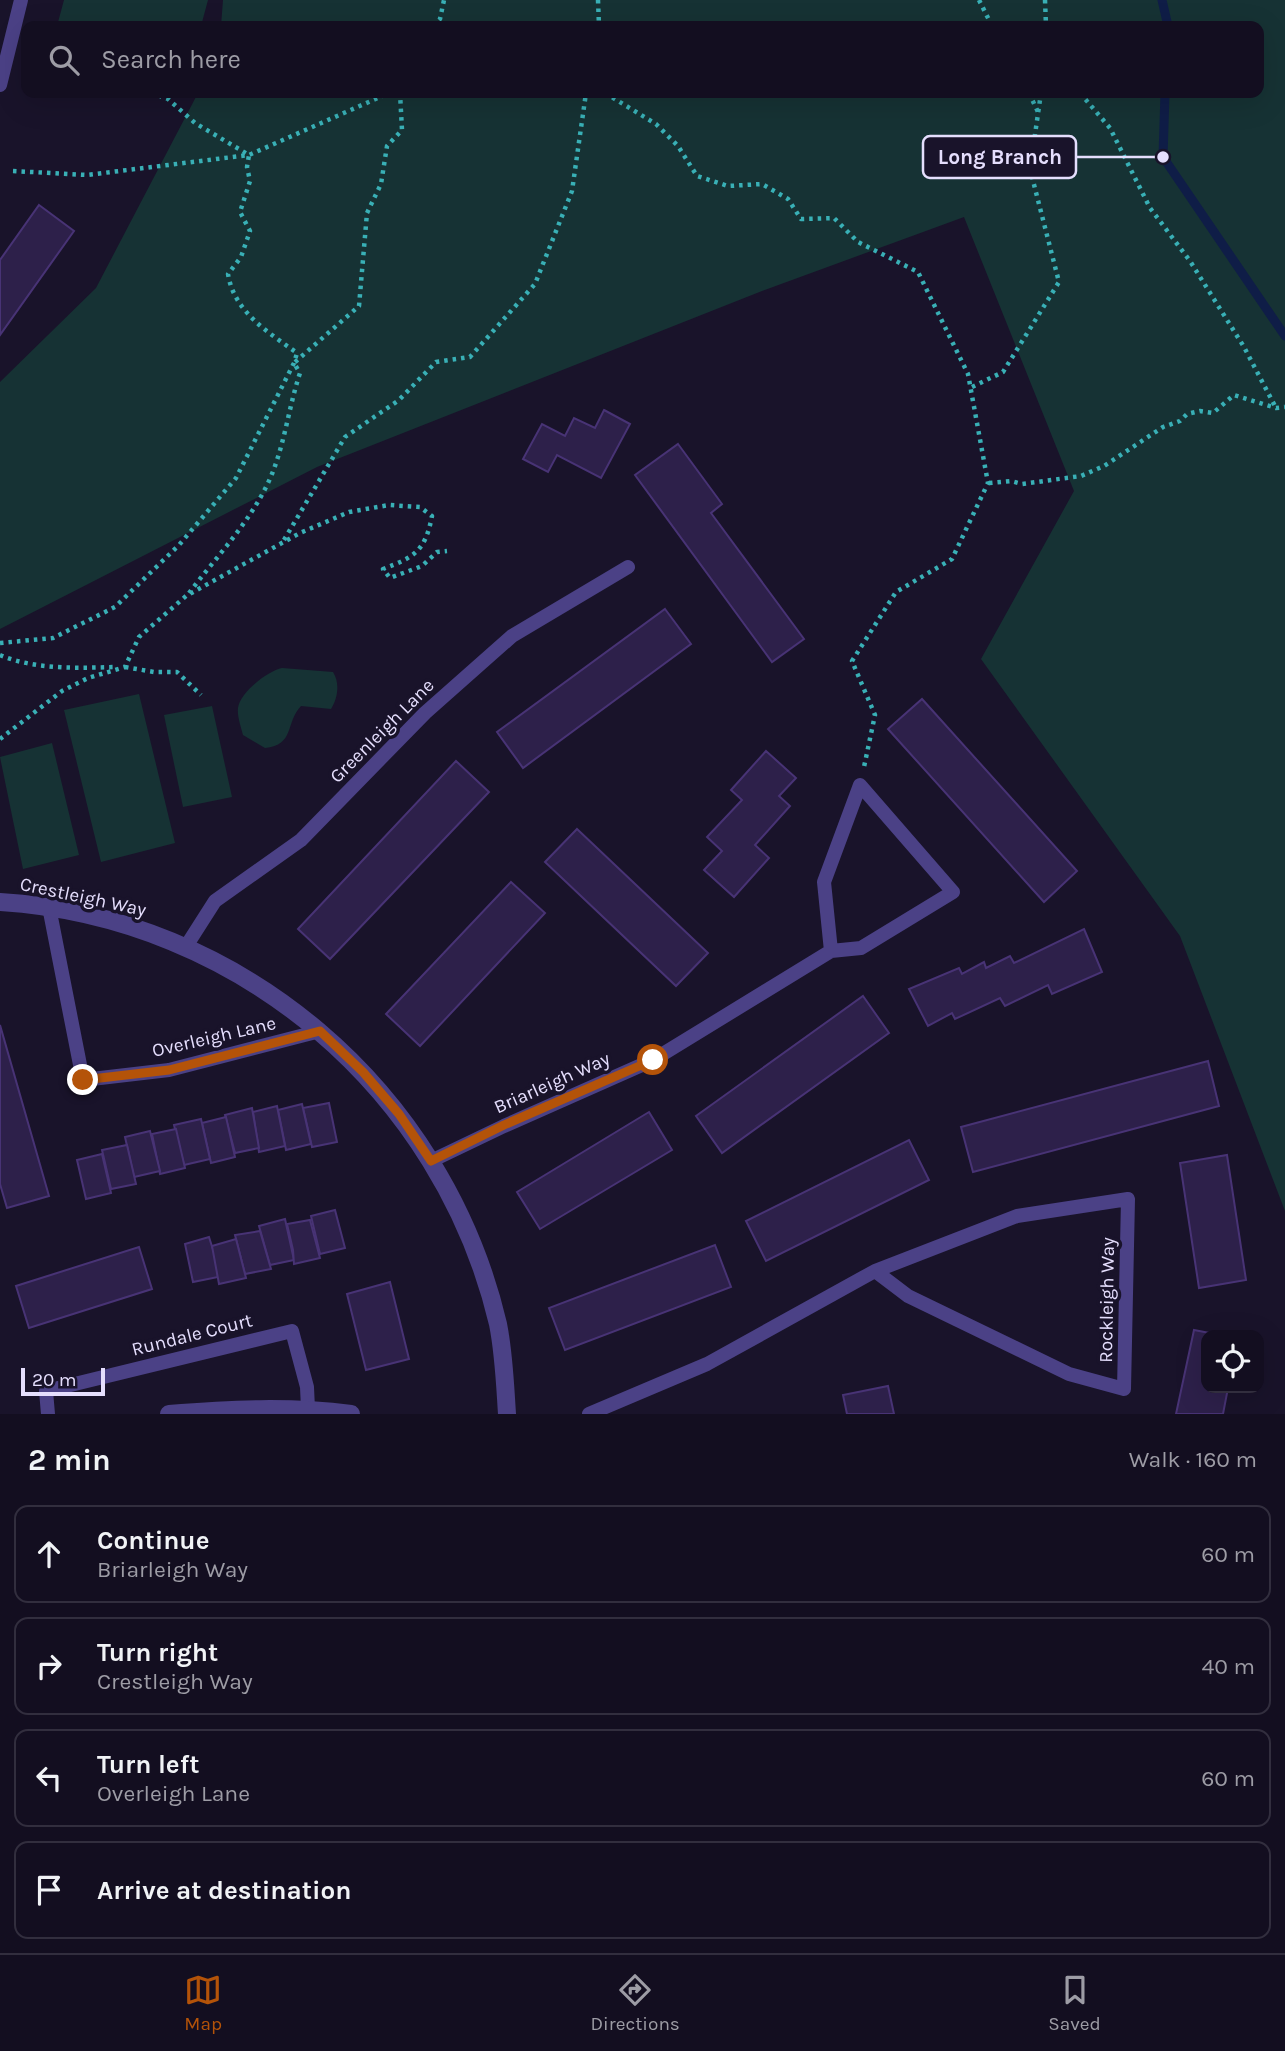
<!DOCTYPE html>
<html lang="en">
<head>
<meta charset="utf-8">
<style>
	body { margin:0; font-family:Karla,sans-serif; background:#201c2d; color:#f1f3f6 }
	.controls { position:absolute; right:21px; bottom:21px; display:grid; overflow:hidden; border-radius:14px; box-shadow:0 7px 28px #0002 }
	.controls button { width:63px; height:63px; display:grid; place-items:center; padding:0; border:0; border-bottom:2px solid #322e3e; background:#130e20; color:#f1f3f6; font:35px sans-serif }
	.scale { position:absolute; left:21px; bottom:18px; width:84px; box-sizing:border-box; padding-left:7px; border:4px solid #e5defd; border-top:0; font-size:19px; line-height:24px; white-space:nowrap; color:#e5defd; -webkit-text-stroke:5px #19132a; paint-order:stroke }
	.stop { position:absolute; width:21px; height:21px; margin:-16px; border:5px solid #b45309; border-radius:50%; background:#fff }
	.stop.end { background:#b45309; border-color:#fff; box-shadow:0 2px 7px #0008 }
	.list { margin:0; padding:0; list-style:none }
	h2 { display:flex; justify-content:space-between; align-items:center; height:91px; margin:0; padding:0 28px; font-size:30px }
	h2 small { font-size:23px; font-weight:400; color:#9d9ca5 }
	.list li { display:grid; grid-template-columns:46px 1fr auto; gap:21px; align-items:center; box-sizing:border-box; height:98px; margin:0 14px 14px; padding:0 14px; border:2px solid #322e3e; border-radius:14px }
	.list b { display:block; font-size:26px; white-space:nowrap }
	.list p { margin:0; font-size:23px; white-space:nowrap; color:#9d9ca5 }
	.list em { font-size:23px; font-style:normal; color:#9d9ca5 }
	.icon { flex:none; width:38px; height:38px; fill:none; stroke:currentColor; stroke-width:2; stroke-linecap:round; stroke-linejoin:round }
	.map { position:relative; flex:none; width:1285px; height:1414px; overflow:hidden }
	.search { position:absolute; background:#130e20; box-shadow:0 7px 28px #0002; left:21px; right:21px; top:21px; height:77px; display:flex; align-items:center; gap:18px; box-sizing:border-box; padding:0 24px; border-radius:14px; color:#9d9ca5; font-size:26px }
	.sheet { height:539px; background:#130e20 }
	nav { display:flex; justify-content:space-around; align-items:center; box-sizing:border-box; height:98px; border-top:2px solid #322e3e; background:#130e20; font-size:19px; color:#9d9ca5 }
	nav a { display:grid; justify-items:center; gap:4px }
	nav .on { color:#b45309 }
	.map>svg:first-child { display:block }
	.green { fill:#163234 }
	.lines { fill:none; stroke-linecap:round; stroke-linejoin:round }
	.stream { stroke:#0f1d47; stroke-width:9 }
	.building { fill:#2d204a; stroke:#483375; stroke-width:2 }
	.path { stroke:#39b0b6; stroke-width:4.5; stroke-dasharray:3.5 5; stroke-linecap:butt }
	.service { stroke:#4b4186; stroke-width:14 }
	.minor { stroke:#4b4186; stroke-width:18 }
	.route { stroke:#b45309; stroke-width:9 }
	.labels { text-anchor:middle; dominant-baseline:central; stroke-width:7; stroke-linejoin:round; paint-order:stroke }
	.street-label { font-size:19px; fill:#e5defd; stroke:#19132a }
	.leader { fill:none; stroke:#e5defd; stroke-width:2.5 }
	.callout-dot { fill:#e5defd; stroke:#19132a; stroke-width:2.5 }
	.callout { fill:#19132a; stroke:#e5defd; stroke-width:2.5 }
	.callout-label { font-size:21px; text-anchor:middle; font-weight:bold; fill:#e5defd }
</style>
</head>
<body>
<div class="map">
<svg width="1285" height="1414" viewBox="0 0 1285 1414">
	<rect width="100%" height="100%" fill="#19132a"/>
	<g class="green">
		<polygon points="64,0 208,0 201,26 57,26"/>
		<polygon points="223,0 1285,0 1285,1211 1180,936 981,659 1074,491 964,217 762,291 317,467 0,629 0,382 96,288 198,93 1259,93 1259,26 221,26"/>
		<path d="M 282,668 L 333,672 C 340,683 338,698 331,709 L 301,706 C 285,723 295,745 265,748 L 243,735 C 241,727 237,716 238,708 C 240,692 268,671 282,668 Z"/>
		<polygon points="139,694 175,843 101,862 64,710"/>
		<polygon points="212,706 232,797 183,807 164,715"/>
		<polygon points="52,743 79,855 23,869 0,757"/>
	</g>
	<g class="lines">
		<g class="stream">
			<polyline points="1162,0 1168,26"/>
			<polyline points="1165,93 1163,157 1285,336"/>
		</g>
	</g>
	<g class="building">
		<polygon points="39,205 74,231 0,335 0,260"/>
		<polygon points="604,410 630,424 601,478 557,455 548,472 523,459 542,424 565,436 574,418 595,428"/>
		<polygon points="678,444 722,504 711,513 804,639 772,662 635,475"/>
		<polygon points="665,609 691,644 523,768 497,732"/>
		<polygon points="922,699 1077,871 1044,902 888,729"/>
		<polygon points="766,751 796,778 779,796 790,806 755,845 769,858 734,897 704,870 722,851 707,837 742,800 731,790"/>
		<polygon points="456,761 489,792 330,959 298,929"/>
		<polygon points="577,829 708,953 676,986 545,862"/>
		<polygon points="511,882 545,913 420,1046 386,1014"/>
		<polygon points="1084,929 1102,972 1052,994 1048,985 1005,1006 1000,998 955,1019 952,1013 928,1026 909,989 959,968 962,974 984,962 986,968 1010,956 1014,963"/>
		<polygon points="863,996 889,1033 722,1153 696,1116"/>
		<polygon points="0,1025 49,1196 7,1208 0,1184"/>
		<polygon points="1208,1061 1219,1106 973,1172 961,1127"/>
		<polygon points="329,1103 337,1142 312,1147 303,1108"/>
		<polygon points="302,1104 311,1144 286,1150 278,1110"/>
		<polygon points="277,1106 285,1146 259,1152 253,1112"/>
		<polygon points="252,1108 259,1148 235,1153 225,1115"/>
		<polygon points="649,1112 672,1150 540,1229 517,1192"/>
		<polygon points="226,1117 235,1157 211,1163 202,1123"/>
		<polygon points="201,1119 210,1159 184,1165 174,1125"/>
		<polygon points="176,1129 185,1168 160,1174 152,1134"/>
		<polygon points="150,1131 160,1171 134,1177 125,1137"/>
		<polygon points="909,1140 929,1180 766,1261 746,1221"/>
		<polygon points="127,1145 136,1184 111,1189 102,1150"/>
		<polygon points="102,1154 111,1193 86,1199 77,1160"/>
		<polygon points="1227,1155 1246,1280 1199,1288 1180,1163"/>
		<polygon points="335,1210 345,1248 320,1254 311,1216"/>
		<polygon points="285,1219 294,1260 270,1265 259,1226"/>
		<polygon points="310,1220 320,1258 294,1264 293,1250 287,1224"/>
		<polygon points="260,1231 271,1269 245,1274 235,1235"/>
		<polygon points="209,1237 215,1256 218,1277 193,1282 185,1244"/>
		<polygon points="236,1239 246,1278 219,1284 212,1246"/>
		<polygon points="715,1245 731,1287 565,1350 549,1308"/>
		<polygon points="139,1247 152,1289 29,1328 16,1286"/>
		<polygon points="390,1282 409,1359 366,1370 347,1294"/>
		<polygon points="1194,1330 1220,1335 1206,1335 1206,1388 1228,1388 1223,1414 1176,1414"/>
		<polygon points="888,1386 894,1414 847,1414 843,1395"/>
	</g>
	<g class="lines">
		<g class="path">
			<polyline points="598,0 599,26"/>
			<polyline points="979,0 992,26"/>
			<polyline points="1045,0 1046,26"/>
			<polyline points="433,26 440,19 444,0"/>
			<polyline points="605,93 656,124 678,146 697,176 728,186 762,184 788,199 801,219 834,218 858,242 918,272 968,374 988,483 952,559 896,592 852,661 875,715 864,767"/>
			<polyline points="1029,93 1038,112"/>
			<polyline points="1080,93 1110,128 1150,208 1190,261 1244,347 1276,408"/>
			<polyline points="13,171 87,175 249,155 389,93"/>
			<polyline points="972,387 1003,372 1059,282 1030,169 1041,93"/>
			<polyline points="989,483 1011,481 1022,484 1081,476 1104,466 1163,427 1180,421 1187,414 1200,411 1213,413 1234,395 1276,408 1285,407"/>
			<polyline points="284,540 345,437 399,400 436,362 470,357 535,284 572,191 586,93"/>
			<path d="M 189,593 C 220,552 260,512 276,463 C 286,434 290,403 300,373 L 294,363 L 359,306 L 367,213 L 381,184 L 387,146 L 402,130 L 400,93"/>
			<path d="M 0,643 L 53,638 L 115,607 L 179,545 L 236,478 L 294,363 L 297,353 C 268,332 234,312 228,274 L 241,257 L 250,231 L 240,212 L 250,181 L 247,167 L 249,155 L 195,123 L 168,99 L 152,93"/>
			<path d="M 0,655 C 35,670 79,668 117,667"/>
			<polyline points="125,667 154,672 177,672 201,695"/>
			<path d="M 0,739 L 62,691 L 88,678 L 125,667 L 139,637 L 186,596 L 300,533 L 349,512 L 389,505 L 420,507 L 432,516 C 425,552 414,557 383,569 L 390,578 L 422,566 L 437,552 L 447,551"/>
		</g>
		<g class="service">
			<polyline points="0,85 21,0"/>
			<polyline points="49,907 83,1080 169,1070 320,1031"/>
			<polyline points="185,948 215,901 301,840 425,713 512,636 628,567"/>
			<polyline points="431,1161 504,1126 653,1060 831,951 861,948 953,892 860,785 824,882 831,951"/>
			<polyline points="48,1414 46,1391 292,1331 307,1387 308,1409"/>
			<polyline points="589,1414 707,1364 875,1271 1017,1216 1128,1199 1124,1389 1069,1374 908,1296 875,1271"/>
		</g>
		<g class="minor">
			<path d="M 0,902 C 240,917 443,1090 498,1324 C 504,1354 505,1384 507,1414"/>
			<path d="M 169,1414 C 230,1409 290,1406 351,1414"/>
		</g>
	</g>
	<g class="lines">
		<polyline class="route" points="83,1080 169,1070 320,1031 363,1072 399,1114 431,1161 504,1125 653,1060"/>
	</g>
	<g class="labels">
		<g class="street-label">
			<text transform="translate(382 731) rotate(-45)">Greenleigh Lane</text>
			<text transform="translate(83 897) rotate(12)">Crestleigh Way</text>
			<text transform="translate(214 1037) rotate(-13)">Overleigh Lane</text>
			<text transform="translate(552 1083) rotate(-24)">Briarleigh Way</text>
			<text transform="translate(1107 1300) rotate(-89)">Rockleigh Way</text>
			<text transform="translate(192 1335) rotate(-14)">Rundale Court</text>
		</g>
	</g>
	<path class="leader" d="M1163 157L1076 157"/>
	<circle class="callout-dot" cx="1163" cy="157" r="7"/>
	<rect class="callout" x="923" y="136" width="153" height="42" rx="7"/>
	<g class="callout-label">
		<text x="1000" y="164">Long Branch</text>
	</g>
</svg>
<div class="controls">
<button><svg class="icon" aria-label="locate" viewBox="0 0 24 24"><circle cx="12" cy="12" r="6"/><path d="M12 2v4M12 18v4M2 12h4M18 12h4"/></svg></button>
</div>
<div class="scale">20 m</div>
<div class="stop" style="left:653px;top:1060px"></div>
<div class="stop end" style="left:83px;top:1080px"></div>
<div class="search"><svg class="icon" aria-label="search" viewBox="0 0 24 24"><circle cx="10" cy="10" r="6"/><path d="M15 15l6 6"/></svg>Search here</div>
</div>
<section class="sheet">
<h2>2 min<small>Walk · 160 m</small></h2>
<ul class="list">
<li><svg class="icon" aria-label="ahead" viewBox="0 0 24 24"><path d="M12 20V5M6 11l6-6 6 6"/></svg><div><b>Continue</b><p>Briarleigh Way</p></div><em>60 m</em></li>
<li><svg class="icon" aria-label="right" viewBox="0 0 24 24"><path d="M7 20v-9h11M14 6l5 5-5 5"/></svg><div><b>Turn right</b><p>Crestleigh Way</p></div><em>40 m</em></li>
<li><svg class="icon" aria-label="left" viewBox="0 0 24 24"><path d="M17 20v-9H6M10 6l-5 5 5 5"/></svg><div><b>Turn left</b><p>Overleigh Lane</p></div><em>60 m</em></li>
<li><svg class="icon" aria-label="arrive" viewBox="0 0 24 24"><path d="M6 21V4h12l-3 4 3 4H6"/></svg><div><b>Arrive at destination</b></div></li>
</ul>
</section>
<nav>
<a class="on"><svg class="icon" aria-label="map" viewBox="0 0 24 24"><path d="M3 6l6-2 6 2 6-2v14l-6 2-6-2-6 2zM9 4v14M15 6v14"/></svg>Map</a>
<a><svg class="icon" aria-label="directions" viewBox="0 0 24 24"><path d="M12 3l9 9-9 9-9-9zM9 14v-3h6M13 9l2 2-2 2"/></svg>Directions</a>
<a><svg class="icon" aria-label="saved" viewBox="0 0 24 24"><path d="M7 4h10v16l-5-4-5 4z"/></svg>Saved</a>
</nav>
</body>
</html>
